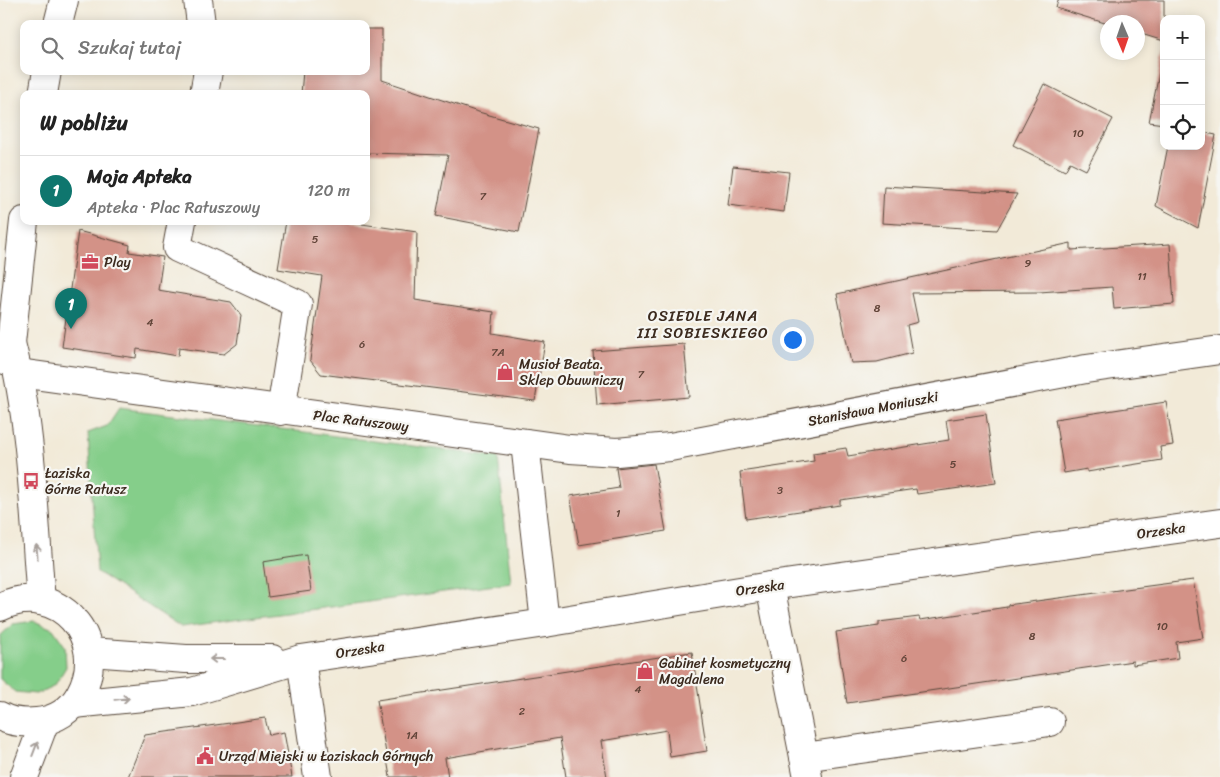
<!DOCTYPE html>
<html lang="pl">
<head>
<meta charset="utf-8">
<style>
	body { margin:0; font-family:Sriracha,sans-serif; background:#f2f2f2; color:#222 }
	.controls { position:absolute; right:15px; top:15px; display:grid; overflow:hidden; border-radius:10px; box-shadow:0 2px 12px #0003 }
	.controls button { width:45px; height:45px; display:grid; place-items:center; padding:0; border:0; border-bottom:1px solid #e0e0e0; background:#fff; color:#222; font:25px sans-serif }
	.compass { position:absolute; left:1100px; top:15px; width:45px; height:45px; border-radius:50%; background:#fff; box-shadow:0 2px 12px #0003; rotate:178deg }
	.you { position:absolute; left:792px; top:339px; width:18px; height:18px; margin:-12px; border:4px solid #fff; border-radius:50%; background:#1a73e8; box-shadow:0 0 0 8px #1a73e833 }
	.badge { display:grid; place-items:center; width:32px; height:32px; border-radius:50%; background:#0f766e; color:#fff; font-size:16px; font-weight:700 }
	.pin { position:absolute; translate:-50% -41px; filter:drop-shadow(0 1px 2px #0008) }
	.pin::after { content:''; position:absolute; top:26px; width:18px; height:15px; background:inherit; clip-path:polygon(0 0,100% 0,50% 100%) }
	.list { margin:0; padding:0; list-style:none }
	h2 { display:flex; justify-content:space-between; align-items:center; height:65px; margin:0; padding:0 20px; font-size:21px }
	h2 small { font-size:16px; font-weight:400; color:#767676 }
	.list li { display:grid; grid-template-columns:32px 1fr auto; gap:15px; align-items:center; box-sizing:border-box; height:70px; padding:0 20px; border-top:1px solid #e0e0e0 }
	.list b { display:block; font-size:19px; white-space:nowrap }
	.list p { margin:0; font-size:16px; white-space:nowrap; color:#767676 }
	.list em { font-size:16px; font-style:normal; color:#767676 }
	.icon { flex:none; width:28px; height:28px; fill:none; stroke:currentColor; stroke-width:2; stroke-linecap:round; stroke-linejoin:round }
	.map { position:relative; flex:none; width:1220px; height:777px; overflow:hidden }
	.search { position:absolute; background:#fff; box-shadow:0 2px 12px #0003; left:20px; top:20px; width:350px; height:55px; display:flex; align-items:center; gap:12px; box-sizing:border-box; padding:0 18px; border-radius:10px; color:#767676; font-size:19px }
	.panel { position:absolute; background:#fff; box-shadow:0 2px 12px #0003; left:20px; top:90px; width:350px; height:135px; border-radius:10px }
	.map>svg:first-child { display:block }
	.green { fill:#85ce8a; stroke:#607c54 }
	.building { fill:#d39287 }
	.lines { fill:none; stroke-linecap:round; stroke-linejoin:round }
	.minor-casing { stroke:#56473a; stroke-width:30 }
	.minor { stroke:#fff; stroke-width:28 }
	.oneway { stroke:#a79f9a }
	.labels { text-anchor:middle; dominant-baseline:central; stroke-width:4.5; stroke-linejoin:round; paint-order:stroke }
	.number-label { font-size:11px; fill:#614438 }
	.poi-label { font-size:14px; fill:#3b2a1e; stroke:#f6f6f2; text-anchor:start }
	.street-label { font-size:14px; fill:#3b2a1e; stroke:#f6f6f2 }
	.neighbourhood-label { font-size:15px; letter-spacing:1px; fill:#3b2a1e; stroke:#f6f6f2 }
</style>
</head>
<body>
<div class="map">
<svg width="1220" height="777" viewBox="0 0 1220 777">
	<rect width="100%" height="100%" fill="#f6f6f2"/>
	<filter id="ink" filterUnits="userSpaceOnUse"><feTurbulence type="fractalNoise" baseFrequency=".02" numOctaves="2"/><feDisplacementMap in="SourceGraphic" scale="10" xChannelSelector="R" yChannelSelector="G"/><feConvolveMatrix kernelMatrix="1 2 1 2 8 2 1 2 1" color-interpolation-filters="sRGB"/></filter>
	<filter id="wash" filterUnits="userSpaceOnUse"><feTurbulence type="fractalNoise" baseFrequency=".0096" numOctaves="4" result="noise"/><feDisplacementMap in="SourceGraphic" scale="20" xChannelSelector="R" yChannelSelector="G"/><feGaussianBlur stdDeviation="1.12" result="paint"/><feColorMatrix in="noise" values="0 0 0 0 0 0 0 0 0 0 0 0 0 0 0 0 0 1.4 0 .05"/><feComposite in="paint" operator="in"/></filter>
	<g filter="url(#wash)">
		<rect width="100%" height="100%" fill="#f2ead8"/>
		<g class="green">
			<polygon points="119,408 498,457 511,583 181,627 97,572 88,433 107,426"/>
			<polygon points="34,621 53,629 65,646 66,667 55,685 36,694 15,692 0,679 0,636 13,624"/>
		</g>
		<g id="blocks">
			<g class="building">
				<polygon points="1058,0 1164,0 1164,41 1138,33 1138,22 1108,24 1056,8"/>
				<polygon points="366,29 382,29 382,80 475,111 539,129 519,232 436,216 448,155 366,153 366,94 301,94 303,71 366,71"/>
				<polygon points="1164,50 1164,124 1149,122"/>
				<polygon points="1044,84 1113,119 1086,170 1070,162 1065,171 1013,145"/>
				<polygon points="1201,132 1216,135 1198,228 1156,206 1168,146 1201,146"/>
				<polygon points="733,166 789,172 784,212 728,205"/>
				<polygon points="884,186 1017,194 997,230 882,223"/>
				<polygon points="286,221 341,221 417,232 415,300 494,312 492,333 545,342 535,401 321,374 310,360 322,276 278,269"/>
				<polygon points="78,231 130,245 129,252 163,257 158,290 231,302 241,315 237,344 224,354 179,348 178,356 137,349 136,358 62,347"/>
				<polygon points="1071,243 1071,250 1170,244 1174,304 1114,309 1112,287 1039,292 912,293 918,322 907,325 912,353 877,362 851,363 837,294"/>
				<polygon points="684,344 689,397 597,405 593,351"/>
				<polygon points="1166,402 1173,445 1160,447 1162,460 1087,472 1087,469 1064,473 1055,419"/>
				<polygon points="986,414 996,483 917,494 916,489 840,500 840,505 746,519 740,472 814,461 813,453 846,448 848,456 949,440 946,420"/>
				<polygon points="654,464 666,531 579,545 570,496 619,488 616,468"/>
				<polygon points="306,555 311,591 268,597 263,562"/>
				<polygon points="1193,580 1203,638 1176,642 1178,658 1133,665 1133,661 847,703 836,632 879,626 879,622 919,617 920,620 1007,607 1007,605"/>
				<polygon points="692,652 707,751 670,757 667,730 601,741 607,777 566,777 560,738 445,758 448,777 390,777 377,700"/>
				<polygon points="265,718 269,735 284,732 292,777 128,777 145,735"/>
			</g>
		</g>
	</g>
	<g filter="url(#ink)">
		<use href="#blocks" fill-opacity="0" stroke="#56473a" stroke-width="1"/>
		<g class="lines">
			<g class="minor-casing">
				<g id="minor">
					<polyline points="198,0 201,24"/>
					<polyline points="58,24 64,0"/>
					<polyline points="43,94 47,71"/>
					<polyline points="204,94 208,71"/>
					<polyline points="182,221 177,248 298,304 281,411"/>
					<path d="M 11,343 C 32,425 34,516 41,601"/>
					<polyline points="5,360 11,343 24,221"/>
					<polyline points="19,373 570,449 617,452 670,447 1086,369 1220,350"/>
					<polyline points="525,443 545,623"/>
					<polyline points="770,586 808,777"/>
					<path d="M 0,607 C 57,579 111,639 80,694 C 71,710 56,720 37,722 C 25,723 11,723 0,716"/>
					<polyline points="90,652 186,659 272,659"/>
					<polyline points="301,659 318,777"/>
					<polyline points="74,704 192,692 301,659 545,623 770,586 1220,523"/>
					<polyline points="804,757 1050,722"/>
					<polyline points="24,777 45,721"/>
				</g>
			</g>
			<use href="#minor" class="minor"/>
		</g>
		<defs><path id="oneway-shaft" d="M-6 0H5M1.5-3L5.5 0L1.5 3" fill="none" stroke-width="1.6" stroke-linecap="round" stroke-linejoin="round" transform="scale(1.25)"/></defs>
		<g class="oneway">
			<use href="#oneway-shaft" transform="translate(37 552) rotate(-95)"/>
			<use href="#oneway-shaft" transform="translate(217 659) rotate(-180)"/>
			<use href="#oneway-shaft" transform="translate(122 699) rotate(-6)"/>
			<use href="#oneway-shaft" transform="translate(35 749) rotate(-69)"/>
		</g>
	</g>
	<defs>
		<g id="office-bare" transform="scale(1.35)"><path d="M-6-3h4V-5.5h4V-3h4V5H-6ZM-1-4.5V-3h2v-1.5ZM-6 0V1H6V0Z" fill="#d1495b" stroke="#f6f6f2" stroke-width="2.5" paint-order="stroke"/></g>
		<g id="shop-bare" transform="scale(1.35)"><path d="M-5-2.5h2.3a2.7 3.5 0 0 1 5.4 0H5L5.5 6h-11ZM-1.5-2.5h3a1.5 2.3 0 0 0-3 0Z" fill="#d1495b" stroke="#f6f6f2" stroke-width="2.5" paint-order="stroke"/></g>
		<g id="bus-bare" transform="scale(1.35)"><path d="M-5-6H5V4H4V6H2V4H-2V6H-4V4H-5ZM-3.5-4V0h7V-4ZM-3.5 1.2v1.5H-2V1.2ZM2 1.2v1.5H3.5V1.2Z" fill="#d1495b" stroke="#f6f6f2" stroke-width="2.5" paint-order="stroke"/></g>
		<g id="civic-bare" transform="scale(1.35)"><path d="M-.6-6.5H3V-4.5H.6V-3L4-1V1h2V6H-6V1h2V-1L-.6-3ZM-1.2 2.5V6h2.4V2.5Z" fill="#d1495b" stroke="#f6f6f2" stroke-width="2.5" paint-order="stroke"/></g>
	</defs>
	<g fill-rule="evenodd">
		<use href="#office-bare" x="90" y="262"/>
		<use href="#shop-bare" x="505" y="372"/>
		<use href="#bus-bare" x="31" y="481"/>
		<use href="#shop-bare" x="645" y="671"/>
		<use href="#civic-bare" x="205" y="756"/>
	</g>
	<g class="labels">
		<g class="number-label">
			<text x="1078" y="133">10</text>
			<text x="483" y="196">7</text>
			<text x="315" y="239">5</text>
			<text x="1028" y="263">9</text>
			<text x="1142" y="276">11</text>
			<text x="877" y="308">8</text>
			<text x="150" y="322">4</text>
			<text x="362" y="344">6</text>
			<text x="498" y="352">7A</text>
			<text x="641" y="374">7</text>
			<text x="953" y="464">5</text>
			<text x="780" y="490">3</text>
			<text x="618" y="513">1</text>
			<text x="1162" y="626">10</text>
			<text x="1032" y="636">8</text>
			<text x="904" y="658">6</text>
			<text x="638" y="689">4</text>
			<text x="522" y="711">2</text>
			<text x="412" y="735">1A</text>
		</g>
		<g class="poi-label">
			<text x="104" y="262">Play</text>
			<text x="519" y="364">Musioł Beata.<tspan x="519" dy="16">Sklep Obuwniczy</tspan></text>
			<text x="45" y="473">Łaziska<tspan x="45" dy="16">Górne Ratusz</tspan></text>
			<text x="659" y="663">Gabinet kosmetyczny<tspan x="659" dy="16">Magdalena</tspan></text>
			<text x="219" y="756">Urząd Miejski w Łaziskach Górnych</text>
		</g>
		<g class="street-label">
			<text transform="translate(873 409) rotate(-11)">Stanisława Moniuszki</text>
			<text transform="translate(361 421) rotate(7)">Plac Ratuszowy</text>
			<text transform="translate(1161 531) rotate(-8)">Orzeska</text>
			<text transform="translate(760 588) rotate(-8)">Orzeska</text>
			<text transform="translate(360 650) rotate(-9)">Orzeska</text>
		</g>
		<g class="neighbourhood-label">
			<text x="703" y="316">OSIEDLE JANA<tspan x="703" dy="17">III SOBIESKIEGO</tspan></text>
		</g>
	</g>
</svg>
<div class="controls">
<button>+</button>
<button>−</button>
<button><svg class="icon" aria-label="locate" viewBox="0 0 24 24"><circle cx="12" cy="12" r="6"/><path d="M12 2v4M12 18v4M2 12h4M18 12h4"/></svg></button>
</div>
<svg class="compass" viewBox="-18 -18 36 36"><path d="M0-13l5 13h-10z" fill="#e53935"/><path d="M0 13l5-13h-10z" fill="#767676"/></svg>
<div class="you"></div>
<div class="pin badge" style="left:71px;top:329px">1</div>
<div class="search"><svg class="icon" aria-label="search" viewBox="0 0 24 24"><circle cx="10" cy="10" r="6"/><path d="M15 15l6 6"/></svg>Szukaj tutaj</div>
<section class="panel">
<h2>W pobliżu<small></small></h2>
<ul class="list">
<li><span class="badge">1</span><div><b>Moja Apteka</b><p>Apteka · Plac Ratuszowy</p></div><em>120 m</em></li>
</ul>
</section>
</div>
</body>
</html>
